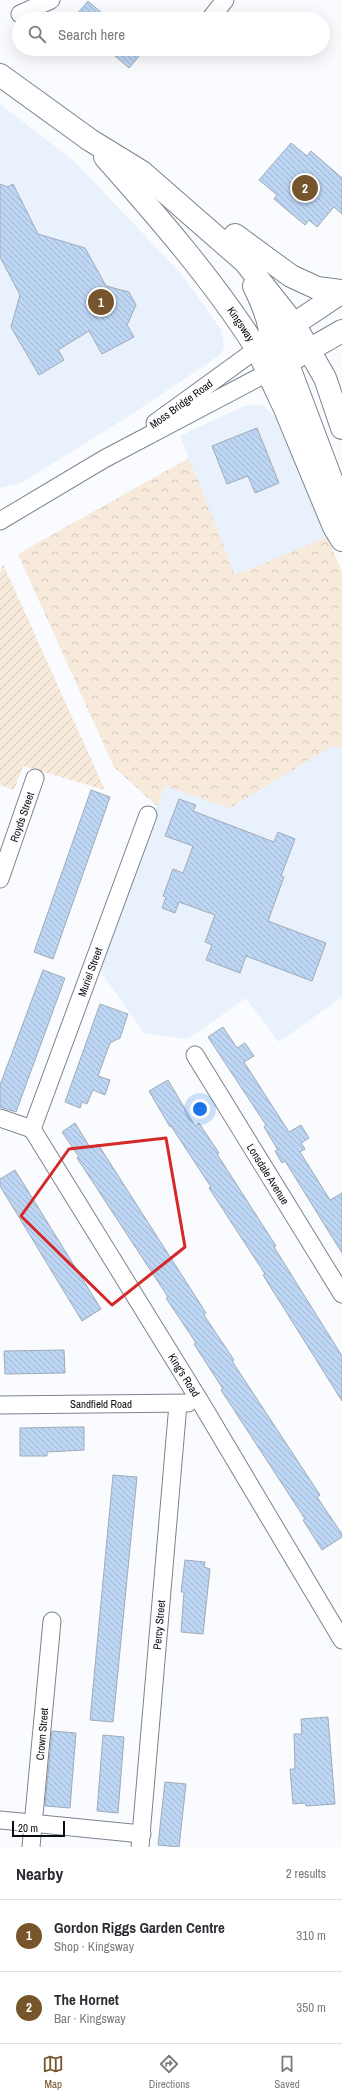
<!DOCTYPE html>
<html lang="en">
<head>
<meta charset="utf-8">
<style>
	body { margin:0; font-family:"Archivo Narrow",sans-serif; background:#f2f2f3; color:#2b2b33 }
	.scale { position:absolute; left:12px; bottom:10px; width:53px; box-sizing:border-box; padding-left:4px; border:2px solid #0a0d11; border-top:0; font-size:11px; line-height:14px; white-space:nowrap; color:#0a0d11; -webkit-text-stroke:3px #fff; paint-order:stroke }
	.you { position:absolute; left:200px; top:1109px; width:14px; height:14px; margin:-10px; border:3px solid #fff; border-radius:50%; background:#1a73e8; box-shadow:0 0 0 6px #1a73e833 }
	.badge { display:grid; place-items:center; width:26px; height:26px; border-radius:50%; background:#76552c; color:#fff; font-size:13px; font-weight:700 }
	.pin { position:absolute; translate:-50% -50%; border:2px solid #fff; box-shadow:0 1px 4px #0006 }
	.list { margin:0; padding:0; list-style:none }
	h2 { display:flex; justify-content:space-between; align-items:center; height:52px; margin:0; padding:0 16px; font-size:17px }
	h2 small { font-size:13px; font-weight:400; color:#7c7c81 }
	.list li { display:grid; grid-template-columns:26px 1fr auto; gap:12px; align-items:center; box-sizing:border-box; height:72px; padding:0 16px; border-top:1px solid #e1e1e2 }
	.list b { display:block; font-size:15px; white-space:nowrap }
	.list p { margin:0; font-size:13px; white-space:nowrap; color:#7c7c81 }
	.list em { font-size:13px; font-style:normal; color:#7c7c81 }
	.icon { flex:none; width:22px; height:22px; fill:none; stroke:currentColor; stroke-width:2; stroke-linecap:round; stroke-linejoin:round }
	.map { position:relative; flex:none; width:342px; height:1847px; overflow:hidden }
	.search { position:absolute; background:#fff; box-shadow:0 4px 16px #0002; left:12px; right:12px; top:12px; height:44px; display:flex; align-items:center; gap:10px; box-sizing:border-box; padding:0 14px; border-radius:22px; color:#7c7c81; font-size:15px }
	.sheet { height:196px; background:#fff }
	nav { display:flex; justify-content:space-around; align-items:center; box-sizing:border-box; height:56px; border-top:1px solid #e1e1e2; background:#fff; font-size:11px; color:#7c7c81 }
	nav a { display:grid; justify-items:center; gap:2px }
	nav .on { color:#76552c }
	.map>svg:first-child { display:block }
	.built { fill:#e8f1fc }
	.park { fill:url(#park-crowns) }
	.garden { fill:url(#garden-furrows) }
	.building { fill:url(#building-back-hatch); stroke:#a1abb6 }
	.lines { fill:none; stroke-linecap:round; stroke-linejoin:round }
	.minor-casing { stroke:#7b848f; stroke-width:19 }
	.major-casing { stroke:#7b848f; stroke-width:24 }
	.highway-casing { stroke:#7b848f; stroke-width:24 }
	.minor { stroke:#fff; stroke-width:17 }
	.major { stroke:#fff; stroke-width:22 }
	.highway { stroke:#fff; stroke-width:22 }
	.marked { fill:none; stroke:#d62828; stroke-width:3; stroke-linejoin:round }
	.labels { text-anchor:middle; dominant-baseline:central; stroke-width:3; stroke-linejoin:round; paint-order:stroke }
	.street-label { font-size:11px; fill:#0a0d11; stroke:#fff }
</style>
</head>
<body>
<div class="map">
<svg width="342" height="1847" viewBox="0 0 342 1847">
	<defs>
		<pattern id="park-crowns" width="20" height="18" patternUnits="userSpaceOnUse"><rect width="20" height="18" fill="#f7eadb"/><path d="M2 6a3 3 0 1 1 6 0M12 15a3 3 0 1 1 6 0" fill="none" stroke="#d2c8bb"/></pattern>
		<pattern id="garden-furrows" width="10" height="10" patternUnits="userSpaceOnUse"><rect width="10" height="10" fill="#f7eadb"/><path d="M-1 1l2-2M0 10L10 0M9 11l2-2" fill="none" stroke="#d2c8bb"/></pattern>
		<pattern id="building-back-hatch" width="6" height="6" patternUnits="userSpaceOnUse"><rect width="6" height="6" fill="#bcd6f4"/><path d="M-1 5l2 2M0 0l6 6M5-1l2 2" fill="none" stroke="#a0b6d0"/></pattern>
	</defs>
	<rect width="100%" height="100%" fill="#f9fbfe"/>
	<g class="built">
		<polygon points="0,104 75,162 182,275 221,330 224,347 221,354 129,416 21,483 0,488"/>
		<polygon points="262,405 275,417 342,572 342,997 279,1042 246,998 188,1039 144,1033 99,969 157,806 114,767 18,554 189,458 180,436 244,406"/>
	</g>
	<polygon class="park" points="189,458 235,575 327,537 342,572 342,749 332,746 230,808 165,786 157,806 114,767 18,554"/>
	<polygon class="garden" points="3,564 105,790 23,766 14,790 0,785 0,573"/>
	<g class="building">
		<polygon points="88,1 109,19 73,19"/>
		<polygon points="107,49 145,49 129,68"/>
		<polygon points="291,143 307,156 311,151 342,178 342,214 334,207 317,227 309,220 305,225 274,199 277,195 259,180"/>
		<polygon points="0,184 8,187 13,184 38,234 85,248 106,286 129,292 136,305 127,325 134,337 102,354 89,331 58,350 64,360 39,375 11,327 20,295 0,257"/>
		<polygon points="257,428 279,483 255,493 248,476 227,484 212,446"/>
		<polygon points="91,790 110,797 53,959 34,952"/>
		<polygon points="179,799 196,805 193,811 274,842 278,832 295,839 281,876 284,877 268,921 326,943 312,981 246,956 240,973 206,960 212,945 205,942 215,915 179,902 175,913 162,908 166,897 163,896 173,869 183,873 193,846 165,836"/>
		<polygon points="43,970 65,978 16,1112 0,1107 0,1085"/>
		<polygon points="100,1004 128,1014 120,1038 110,1043 98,1076 110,1080 105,1095 93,1090 87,1104 82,1102 80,1108 65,1102"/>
		<polygon points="223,1027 237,1048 245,1043 254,1056 244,1062 289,1132 301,1125 309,1138 301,1143 305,1149 300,1152 330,1200 342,1193 342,1253 285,1161 282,1163 275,1151 278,1150 264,1127 266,1125 208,1037"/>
		<polygon points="168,1080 195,1126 199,1123 219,1153 217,1154 276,1246 274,1247 342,1356 342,1401 263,1275 265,1274 209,1188 211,1187 171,1126 170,1127 149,1091"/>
		<polygon points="75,1123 91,1149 98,1144 117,1174 206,1313 204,1315 234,1360 232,1361 320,1495 317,1497 342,1534 342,1537 322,1550 303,1520 305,1519 221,1390 223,1389 194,1344 196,1343 166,1298 168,1297 77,1158 79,1157 62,1132"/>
		<polygon points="15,1170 101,1309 82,1321 0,1186 0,1179"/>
		<polygon points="64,1350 65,1373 5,1374 4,1351"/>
		<polygon points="71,1427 84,1427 84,1450 47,1452 47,1456 20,1456 20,1428"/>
		<polygon points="113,1475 137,1477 113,1722 90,1720"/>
		<polygon points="185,1560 205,1562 204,1567 210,1569 203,1634 181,1632 184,1592 181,1592"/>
		<polygon points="328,1717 335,1804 306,1806 305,1803 293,1804 290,1769 295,1769 294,1734 302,1734 301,1719"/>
		<polygon points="52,1731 76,1733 70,1808 45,1806"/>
		<polygon points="103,1735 124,1737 118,1813 97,1811"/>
		<polygon points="165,1782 186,1784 179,1847 158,1845"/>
	</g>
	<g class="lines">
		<g class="minor-casing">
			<g id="minor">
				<polyline points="20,14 51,0"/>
				<polyline points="210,19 225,0"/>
				<polyline points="155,423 257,349"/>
				<polyline points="0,521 104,459 267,373"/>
				<polyline points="0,879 35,778"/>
				<polyline points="195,1055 342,1294"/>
				<polyline points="0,1118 32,1129"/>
				<polyline points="32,1129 201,1403 342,1640"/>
				<polyline points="32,1129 148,815"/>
				<polyline points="0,1405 188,1403"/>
				<polyline points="0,1820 142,1834"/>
				<polyline points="31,1847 52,1621"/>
				<polyline points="140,1847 178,1404"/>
			</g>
		</g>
		<g class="major-casing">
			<g id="major">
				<polyline points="0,75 90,140 142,172 245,262 294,324"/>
				<path d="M 105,157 C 159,218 213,280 257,349"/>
				<polyline points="235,235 291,276 317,288 342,291"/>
				<path d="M 254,286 C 269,317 276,338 267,373"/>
			</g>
		</g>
		<g class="highway-casing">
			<g id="highway">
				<polyline points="342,292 257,349 285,409 334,527 342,540"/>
				<polyline points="294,324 286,345 287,362 342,508"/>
				<polyline points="294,324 325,378 342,428"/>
				<polyline points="295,358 342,331"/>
			</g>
		</g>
		<use href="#minor" class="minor"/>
		<use href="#major" class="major"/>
		<use href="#highway" class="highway"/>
	</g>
	<path class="marked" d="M 166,1138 L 185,1247 L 112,1305 L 21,1216 L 69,1149 Z"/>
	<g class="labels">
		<g class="street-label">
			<text transform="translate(241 324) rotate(56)">Kingsway</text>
			<text transform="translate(181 404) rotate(-36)">Moss Bridge Road</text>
			<text transform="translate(22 817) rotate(-71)">Royds Street</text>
			<text transform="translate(90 972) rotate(-70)">Muriel Street</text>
			<text transform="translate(268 1174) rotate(58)">Lonsdale Avenue</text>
			<text transform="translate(184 1375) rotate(58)">King's Road</text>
			<text x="101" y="1404">Sandfield Road</text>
			<text transform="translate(159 1625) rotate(-85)">Percy Street</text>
			<text transform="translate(42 1734) rotate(-85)">Crown Street</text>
		</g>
	</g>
</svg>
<div class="scale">20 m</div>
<div class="you"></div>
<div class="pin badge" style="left:101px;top:302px">1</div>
<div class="pin badge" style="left:305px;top:188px">2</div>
<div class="search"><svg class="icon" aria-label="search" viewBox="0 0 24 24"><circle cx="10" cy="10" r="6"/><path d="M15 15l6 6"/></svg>Search here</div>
</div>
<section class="sheet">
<h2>Nearby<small>2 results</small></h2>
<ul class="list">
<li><span class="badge">1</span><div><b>Gordon Riggs Garden Centre</b><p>Shop · Kingsway</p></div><em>310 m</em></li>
<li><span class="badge">2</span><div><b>The Hornet</b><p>Bar · Kingsway</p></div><em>350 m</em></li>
</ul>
</section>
<nav>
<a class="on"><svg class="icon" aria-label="map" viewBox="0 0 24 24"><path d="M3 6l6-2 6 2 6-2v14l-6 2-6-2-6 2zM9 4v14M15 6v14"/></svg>Map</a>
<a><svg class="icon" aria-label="directions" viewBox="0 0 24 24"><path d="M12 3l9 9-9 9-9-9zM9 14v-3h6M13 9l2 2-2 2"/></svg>Directions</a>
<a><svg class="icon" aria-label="saved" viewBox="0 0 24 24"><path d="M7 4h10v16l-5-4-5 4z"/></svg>Saved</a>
</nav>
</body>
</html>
